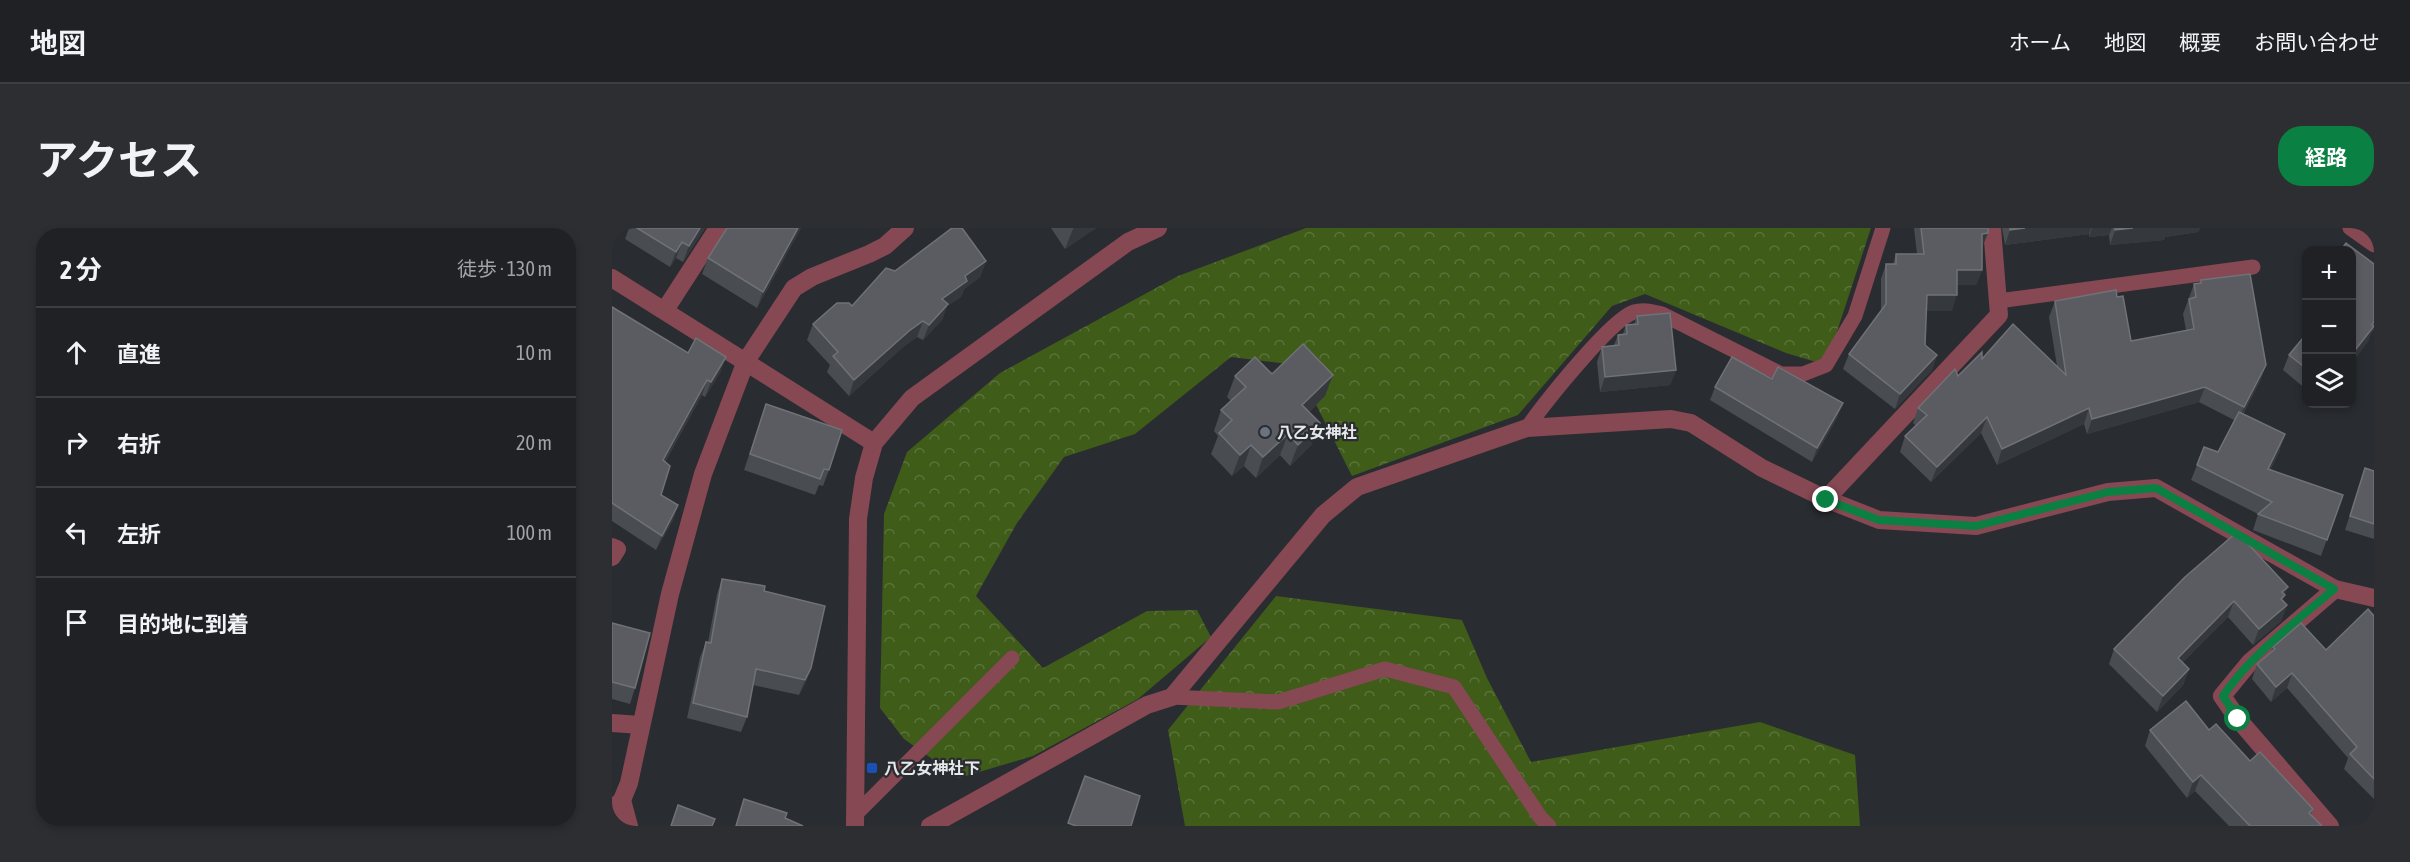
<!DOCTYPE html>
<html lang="ja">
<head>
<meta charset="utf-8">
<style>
	body { margin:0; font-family:"Asap Condensed","Noto Sans JP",sans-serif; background:#2c2e31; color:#f1f3f6 }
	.controls { position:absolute; right:18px; top:18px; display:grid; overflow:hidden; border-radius:12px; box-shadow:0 3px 9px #0003 }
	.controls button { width:54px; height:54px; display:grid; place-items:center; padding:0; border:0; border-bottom:2px solid #3c3e41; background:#1f2124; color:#f1f3f6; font:30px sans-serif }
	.stop { position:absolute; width:18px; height:18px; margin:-14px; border:4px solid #0b8043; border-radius:50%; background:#fff }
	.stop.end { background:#0b8043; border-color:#fff; box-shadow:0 2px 6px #0008 }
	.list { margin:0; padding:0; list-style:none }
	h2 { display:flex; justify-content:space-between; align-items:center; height:78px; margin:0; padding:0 24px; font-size:26px }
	h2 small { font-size:20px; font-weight:400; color:#a1a3a6 }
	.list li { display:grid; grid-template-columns:39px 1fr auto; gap:18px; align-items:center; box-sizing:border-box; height:90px; padding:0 24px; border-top:2px solid #3c3e41 }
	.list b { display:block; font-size:22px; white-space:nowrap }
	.list em { font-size:20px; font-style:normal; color:#a1a3a6 }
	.icon { flex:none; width:33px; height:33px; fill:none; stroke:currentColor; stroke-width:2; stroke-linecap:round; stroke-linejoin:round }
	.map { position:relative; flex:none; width:1762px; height:598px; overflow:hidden; border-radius:24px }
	header { display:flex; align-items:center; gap:36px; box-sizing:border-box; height:84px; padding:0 30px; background:#1f2124; border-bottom:2px solid #3c3e41 }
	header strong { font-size:28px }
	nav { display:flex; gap:33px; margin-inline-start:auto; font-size:21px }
	.intro { display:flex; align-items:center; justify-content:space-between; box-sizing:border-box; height:144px; padding:0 36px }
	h1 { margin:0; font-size:42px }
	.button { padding:15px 27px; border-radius:24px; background:#0b8043; color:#fff; font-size:21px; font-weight:700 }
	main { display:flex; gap:36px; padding:0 36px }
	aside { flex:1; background:#1f2124; border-radius:24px; box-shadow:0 3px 9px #0003 }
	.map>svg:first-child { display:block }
	.forest { fill:url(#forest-crowns) }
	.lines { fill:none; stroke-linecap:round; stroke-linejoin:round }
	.lane { stroke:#864852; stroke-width:15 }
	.street { stroke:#864852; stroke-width:18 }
	.wall { fill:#494c51 }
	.shaded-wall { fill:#35383d }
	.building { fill:#5a5c61; stroke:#6f7276; stroke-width:1.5 }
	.route { stroke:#0b8043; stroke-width:8 }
	.worship-dot { fill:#6b7280; stroke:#292c30; stroke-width:2 }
	.transit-dot { fill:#1a4fb4; stroke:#292c30; stroke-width:2 }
	.labels { text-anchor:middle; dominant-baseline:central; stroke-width:4.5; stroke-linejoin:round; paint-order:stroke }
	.poi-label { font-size:16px; font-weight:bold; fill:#e5e7ea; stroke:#292c30; text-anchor:start }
</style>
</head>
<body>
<header>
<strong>地図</strong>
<nav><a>ホーム</a><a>地図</a><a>概要</a><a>お問い合わせ</a></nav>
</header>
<div class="intro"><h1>アクセス</h1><a class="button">経路</a></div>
<main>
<aside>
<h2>2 分<small>徒歩 · 130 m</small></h2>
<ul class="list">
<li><svg class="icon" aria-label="ahead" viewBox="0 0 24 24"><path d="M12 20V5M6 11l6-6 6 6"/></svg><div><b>直進</b></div><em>10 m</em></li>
<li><svg class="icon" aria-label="right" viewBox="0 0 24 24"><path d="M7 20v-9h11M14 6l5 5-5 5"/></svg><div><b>右折</b></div><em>20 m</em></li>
<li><svg class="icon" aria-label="left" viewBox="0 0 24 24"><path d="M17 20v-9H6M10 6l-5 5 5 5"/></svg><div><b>左折</b></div><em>100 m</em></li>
<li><svg class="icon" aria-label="arrive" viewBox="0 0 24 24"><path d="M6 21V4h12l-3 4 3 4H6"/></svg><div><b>目的地に到着</b></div></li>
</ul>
</aside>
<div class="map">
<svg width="1762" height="598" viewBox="0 0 1762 598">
	<defs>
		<pattern id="forest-crowns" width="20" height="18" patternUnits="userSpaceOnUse" patternTransform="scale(1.5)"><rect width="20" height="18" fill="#3f5c19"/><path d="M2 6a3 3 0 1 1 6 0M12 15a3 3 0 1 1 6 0" fill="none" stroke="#5b733b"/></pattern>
	</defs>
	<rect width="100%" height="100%" fill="#292c30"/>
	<g class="forest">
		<polygon points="694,0 1259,0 1214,137 1174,125 1033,66 1000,78 906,187 740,248 684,137 619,129 523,206 452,229 405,295 364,368 431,440 535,383 585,382 599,409 526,471 421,528 347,550 292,511 268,480 272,286 295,224 388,145 566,48"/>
		<polygon points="664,368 850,392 875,450 919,534 1148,494 1243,527 1248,598 573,598 556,502"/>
	</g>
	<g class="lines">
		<g class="lane">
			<polyline points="1738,0 1762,17"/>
			<polyline points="1386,73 1641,39"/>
			<path d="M 915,200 C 931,177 999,91 1022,84 C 1032,81 1041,84 1050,86 L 1169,146 L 1191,146 L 1214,137 L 1243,88 L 1271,0"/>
			<polyline points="560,469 666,474 773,441 842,459 928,589 937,598"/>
			<polyline points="243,587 400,430"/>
		</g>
		<g class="street">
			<polyline points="0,50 262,215"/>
			<polyline points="53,82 106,0"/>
			<polyline points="1214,271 1387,87 1380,0"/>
			<polyline points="0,319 5,321 0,329"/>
			<polyline points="0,495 28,497"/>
			<polyline points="10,572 17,598"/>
			<polyline points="0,582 10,572 17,555 58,366 91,246 134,133 182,60 200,49 257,26 273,18 293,0"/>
			<polyline points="243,598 246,291 252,250 262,215 300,170 516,14 546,0"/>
			<polyline points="318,598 535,477 560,469 711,287 745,259 915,200 1059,191 1079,195 1150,240 1214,271 1267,292 1364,298 1496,264 1544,260 1723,361 1762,370"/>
			<polyline points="1718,598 1626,491 1610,468 1638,434 1723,361"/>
		</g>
	</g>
	<g class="wall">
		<polygon points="17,0 93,0 71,34 64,30 58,39 13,11"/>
		<polygon points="115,0 189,0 145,80 90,46 96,30"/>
		<polygon points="439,0 484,0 453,21"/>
		<polygon points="1302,0 1376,0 1370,21 1370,42 1364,57 1345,57 1340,83 1314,83 1313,117 1325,127 1320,142 1283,181 1231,141 1237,126 1269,84 1269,51 1274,36 1281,36 1284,26 1305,26"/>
		<polygon points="1390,0 1588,0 1586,4 1553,9 1552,12 1498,17 1497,7 1477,9 1477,6 1393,17"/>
		<polygon points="374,33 368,49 352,61 349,69 335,78 330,92 311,112 305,109 291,119 237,168 215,144 218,137 195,112 201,96 240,78 283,43"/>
		<polygon points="1589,52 1654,137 1648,153 1631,186 1668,222 1658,242 1731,267 1709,328 1641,302 1646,286 1579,252 1585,237 1606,224 1622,192 1587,174 1475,206 1472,196 1385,237 1369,205 1319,254 1288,224 1293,208 1304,198 1301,195 1306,180 1346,148 1370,131 1445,138 1437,89 1443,73 1505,69 1519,113 1574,102 1571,86 1582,56 1587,55"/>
		<polygon points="0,79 76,125 109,143 93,169 90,167 53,234 49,267 66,277 61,292 44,322 0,293"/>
		<polygon points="1025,88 1064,142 1058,157 988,164 985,134 990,119 1002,117 1006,107 1011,106 1014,97 1022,96"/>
		<polygon points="1695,105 1695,162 1671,142 1677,127"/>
		<polygon points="660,146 713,168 697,184 700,216 678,238 668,227 644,250 632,238 620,248 599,226 606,208 602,203 609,182 619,173 615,169 623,148"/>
		<polygon points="1103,159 1226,188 1200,234 1098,172"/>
		<polygon points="154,176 217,242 211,258 207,257 203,267 132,242"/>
		<polygon points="1753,240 1762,243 1762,311 1733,302"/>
		<polygon points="1625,304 1675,377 1669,393 1641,417 1616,389 1571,434 1577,441 1571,457 1545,484 1497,436 1502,421"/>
		<polygon points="110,351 152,363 199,440 193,456 187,467 141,457 135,489 129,504 75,490 88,429 94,414 96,414 105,366"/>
		<polygon points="1762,388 1762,571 1732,541 1736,530 1675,460 1659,474 1640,451 1645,436 1659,424 1661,419 1714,422"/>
		<polygon points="0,395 23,460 18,476 0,471"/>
		<polygon points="1538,502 1597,502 1701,581 1699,587 1710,598 1617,598 1583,563 1575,570 1533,518"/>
	</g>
	<g class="shaded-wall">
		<polygon points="88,0 93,0 71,34 77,18"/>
		<polygon points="186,0 189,0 145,80 151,64"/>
		<polygon points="462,0 484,0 453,21 461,1"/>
		<polygon points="1413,0 1479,0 1477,6 1393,17 1398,2"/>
		<polygon points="1480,0 1500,0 1497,7 1477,9"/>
		<polygon points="1521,0 1588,0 1586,4 1553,9 1552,12 1498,17 1503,2"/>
		<polygon points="1376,5 1370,20 1364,21 1370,6"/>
		<polygon points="70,14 64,30 58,39 64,24"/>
		<polygon points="374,33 368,49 352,61 349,69 335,78 330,92 311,112 317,97 330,71 353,48"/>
		<polygon points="1345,42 1370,42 1364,57 1339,57"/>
		<polygon points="1315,67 1345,67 1340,83 1309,83"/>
		<polygon points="311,93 305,109 291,119 237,168 242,152 297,103"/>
		<polygon points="1762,94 1762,102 1759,106 1756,114 1740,135 1740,126"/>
		<polygon points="1325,127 1320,142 1283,181 1288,166"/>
		<polygon points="114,129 109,143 93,169 99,154"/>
		<polygon points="1654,137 1648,153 1626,194 1632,179"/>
		<polygon points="1064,142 1058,157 988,164 993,149"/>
		<polygon points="721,147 713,168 682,198 690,177"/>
		<polygon points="95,152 90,167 45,247 51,232"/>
		<polygon points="1593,159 1587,174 1475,206 1480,191"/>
		<polygon points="1231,175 1226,188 1200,234 1205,220"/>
		<polygon points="1477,180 1472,196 1385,237 1390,221"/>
		<polygon points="1375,189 1369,205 1319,254 1325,239"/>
		<polygon points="708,195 700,216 678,238 686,217"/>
		<polygon points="676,206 668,227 644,250 651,229"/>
		<polygon points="1673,206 1668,222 1650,257 1656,241"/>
		<polygon points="639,217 632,238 620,248 628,227"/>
		<polygon points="66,277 61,292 44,322 50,308"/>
		<polygon points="1676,359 1667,383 1670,364"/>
		<polygon points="1622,373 1616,389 1560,445 1566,430"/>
		<polygon points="1675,377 1669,393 1641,417 1647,401"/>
		<polygon points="199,440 193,456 187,467 193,452"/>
		<polygon points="1577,441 1571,457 1545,484 1551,468"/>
		<polygon points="1680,445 1675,460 1659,474 1664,459"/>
		<polygon points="1589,547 1583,563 1575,570 1581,554"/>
	</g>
	<g class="building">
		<polygon points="25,0 88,0 77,18 70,14 64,24"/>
		<polygon points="115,0 186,0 151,64 96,30"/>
		<polygon points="340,0 350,0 374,33 353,48 355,53 330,71 336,76 317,97 311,93 297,103 242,152 221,128 226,124 201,96 225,75 237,75 240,78 274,40 283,43"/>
		<polygon points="1309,0 1376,0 1376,5 1370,6 1370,42 1345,42 1345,67 1315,67 1313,117 1325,127 1288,166 1237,126 1274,76 1274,36 1284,36 1284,26 1312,26"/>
		<polygon points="1398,0 1413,0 1398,2"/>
		<polygon points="1503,0 1521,0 1503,2"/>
		<polygon points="1734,15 1762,36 1762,94 1760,97 1762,98 1740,126 1740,22 1729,22"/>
		<polygon points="1638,46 1654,137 1632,179 1593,159 1480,191 1477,180 1390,221 1375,189 1325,239 1293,208 1315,187 1306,180 1343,141 1346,148 1370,124 1370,131 1401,96 1454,147 1443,73 1504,62 1505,69 1511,68 1519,113 1582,101 1577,71 1584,69 1582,56 1589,55 1589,52"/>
		<polygon points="0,79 76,125 84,110 114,129 99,154 95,152 51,232 58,238 49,267 66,277 50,308 0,275"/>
		<polygon points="1058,85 1064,142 993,149 990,119 1007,117 1006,107 1015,106 1014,97 1026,96 1025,88"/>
		<polygon points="1695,105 1695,141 1677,127"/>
		<polygon points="691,116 721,147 690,177 708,195 686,217 676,206 651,229 639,217 628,227 607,205 620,192 609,182 634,159 623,148 643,129 660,146"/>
		<polygon points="1120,129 1160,151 1166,139 1231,175 1205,220 1103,159"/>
		<polygon points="154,176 230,202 217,242 212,241 208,251 138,226"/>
		<polygon points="1627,184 1673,206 1656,241 1731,267 1715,312 1646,286 1660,274 1585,237 1592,219 1606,224"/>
		<polygon points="1753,240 1762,243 1762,296 1738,288"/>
		<polygon points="1625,304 1676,359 1670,364 1673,367 1669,371 1675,377 1647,401 1622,373 1566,430 1577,441 1551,468 1502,421 1573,349"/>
		<polygon points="110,351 153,358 152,363 213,378 199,440 193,452 144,441 135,489 81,475 94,414 99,415"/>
		<polygon points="1756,381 1762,388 1762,551 1738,526 1745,519 1680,445 1664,459 1645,436 1663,421 1661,419 1689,395 1714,422"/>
		<polygon points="0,395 38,405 23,460 0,454"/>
		<polygon points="1574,473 1597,502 1604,496 1638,533 1648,524 1701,581 1697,585 1710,598 1638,598 1589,547 1581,554 1538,502"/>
		<polygon points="473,548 528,568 519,598 464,598 456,595"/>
		<polygon points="132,571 175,585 173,590 191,598 124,598"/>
		<polygon points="66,577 103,591 100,598 59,598"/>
	</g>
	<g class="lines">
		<path class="route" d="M 1214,272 L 1267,292 L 1364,298 L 1496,264 L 1544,260 L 1722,361 C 1684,394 1639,426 1611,468 L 1626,491"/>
	</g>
	<circle class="worship-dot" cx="653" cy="204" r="6"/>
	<rect class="transit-dot" x="254" y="534" width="12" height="12" rx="3"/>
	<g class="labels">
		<g class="poi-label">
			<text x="665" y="204">八乙女神社</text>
			<text x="272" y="540">八乙女神社下</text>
		</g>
	</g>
</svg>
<div class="controls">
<button>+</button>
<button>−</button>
<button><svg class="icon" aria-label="layers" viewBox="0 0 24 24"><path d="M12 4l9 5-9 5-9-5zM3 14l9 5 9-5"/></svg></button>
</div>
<div class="stop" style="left:1626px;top:491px"></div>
<div class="stop end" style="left:1214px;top:272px"></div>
</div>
</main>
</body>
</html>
